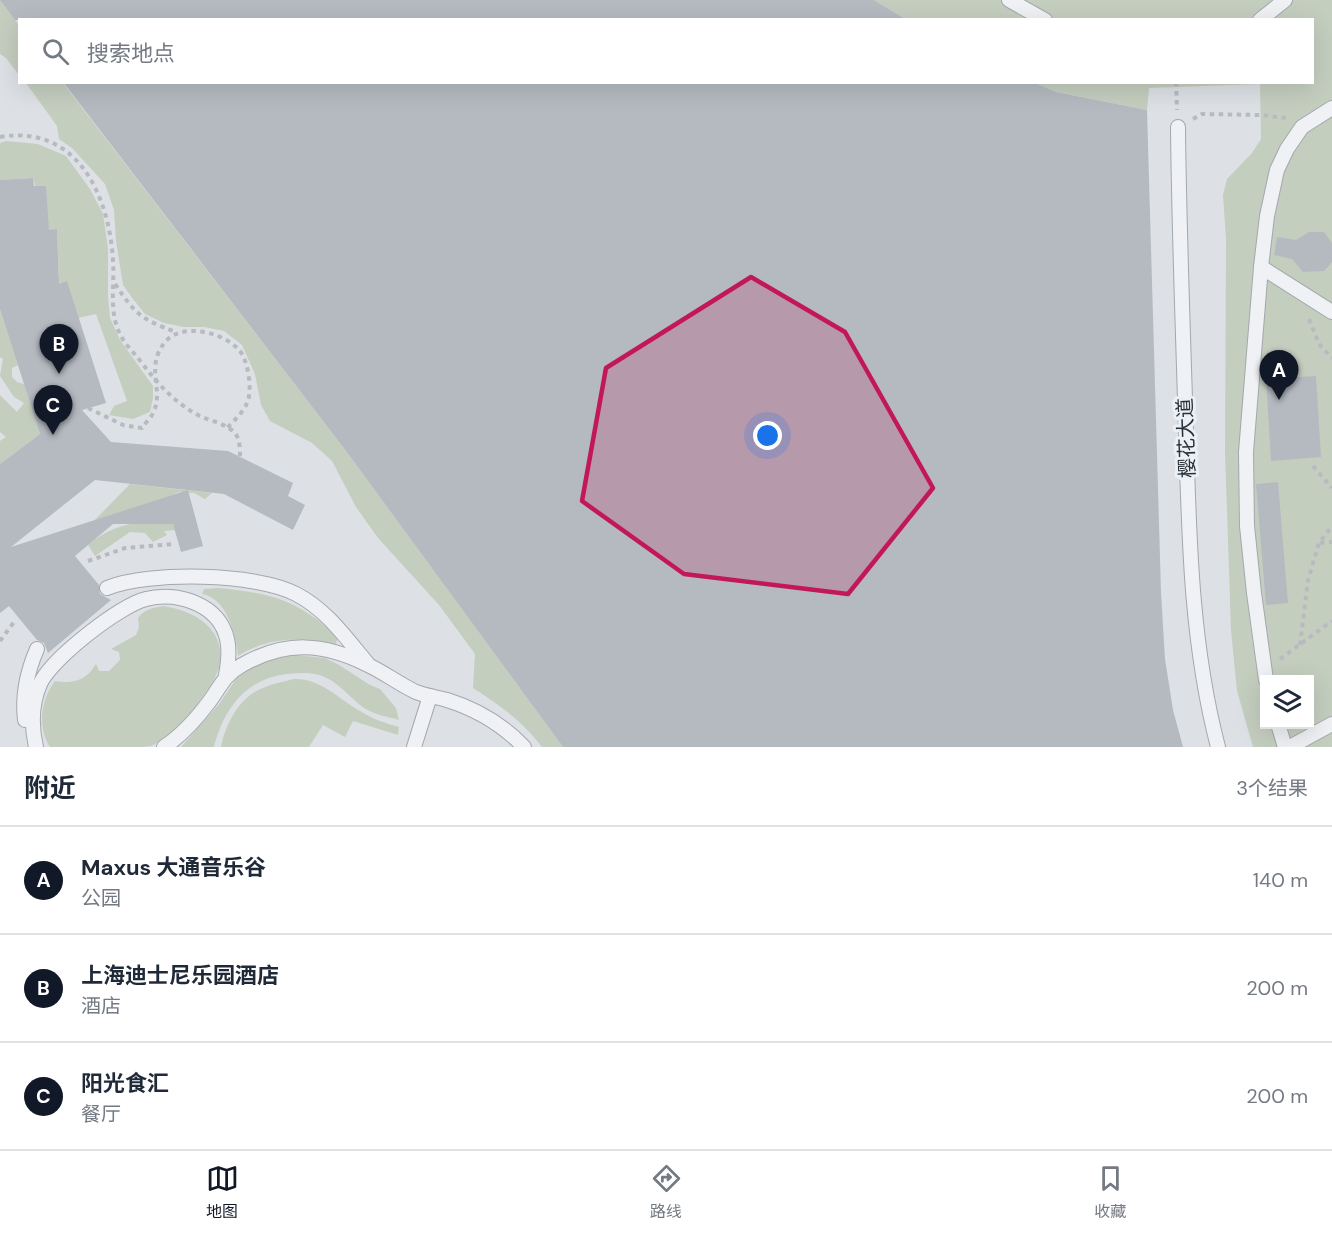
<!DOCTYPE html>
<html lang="zh">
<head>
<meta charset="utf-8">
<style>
	body { margin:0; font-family:"DM Sans","Noto Sans SC",sans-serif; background:#f6f6f7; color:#1f2937 }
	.controls { position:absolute; right:18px; bottom:18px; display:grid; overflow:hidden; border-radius:0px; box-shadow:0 6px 24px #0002 }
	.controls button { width:54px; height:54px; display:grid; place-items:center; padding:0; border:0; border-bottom:2px solid #e0e1e3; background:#fff; color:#1f2937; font:30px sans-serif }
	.you { position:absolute; left:768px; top:436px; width:21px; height:21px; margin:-15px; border:4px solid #fff; border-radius:50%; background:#1a73e8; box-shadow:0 0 0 9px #1a73e833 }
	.badge { display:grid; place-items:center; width:39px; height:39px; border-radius:50%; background:#111827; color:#fff; font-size:20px; font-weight:700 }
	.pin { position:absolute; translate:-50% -50px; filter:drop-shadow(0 2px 3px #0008) }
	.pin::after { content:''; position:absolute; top:32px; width:21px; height:18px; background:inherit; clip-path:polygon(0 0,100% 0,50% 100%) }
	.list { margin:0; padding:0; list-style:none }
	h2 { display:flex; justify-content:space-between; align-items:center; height:78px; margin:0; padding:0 24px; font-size:26px }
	h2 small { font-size:20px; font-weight:400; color:#747a83 }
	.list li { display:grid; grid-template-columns:39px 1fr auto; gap:18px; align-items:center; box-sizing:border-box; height:108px; padding:0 24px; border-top:2px solid #e0e1e3 }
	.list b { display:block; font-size:22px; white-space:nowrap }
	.list p { margin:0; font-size:20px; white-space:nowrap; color:#747a83 }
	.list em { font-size:20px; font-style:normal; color:#747a83 }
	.icon { flex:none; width:33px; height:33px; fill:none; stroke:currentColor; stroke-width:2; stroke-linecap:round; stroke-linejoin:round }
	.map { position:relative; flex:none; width:1332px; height:747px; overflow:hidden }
	.search { position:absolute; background:#fff; box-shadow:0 6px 24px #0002; left:18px; right:18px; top:18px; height:66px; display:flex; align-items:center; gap:15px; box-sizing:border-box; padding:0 21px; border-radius:0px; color:#747a83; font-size:22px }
	.sheet { height:402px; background:#fff }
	nav { display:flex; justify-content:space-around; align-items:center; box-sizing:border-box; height:84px; border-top:2px solid #e0e1e3; background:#fff; font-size:16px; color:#747a83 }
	nav a { display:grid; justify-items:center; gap:3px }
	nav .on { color:#111827 }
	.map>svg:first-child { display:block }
	.green { fill:#c4cebf; fill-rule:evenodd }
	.building { fill:#b5bac1 }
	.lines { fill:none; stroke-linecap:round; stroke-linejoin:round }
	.service-casing { stroke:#a3a8ae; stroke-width:16 }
	.path { stroke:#b7bbc0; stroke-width:4; stroke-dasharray:4.5 4.5; stroke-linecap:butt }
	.service { stroke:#eff1f4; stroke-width:14 }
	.marked { fill:#c2185b; fill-opacity:0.2; stroke:#c2185b; stroke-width:4.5; stroke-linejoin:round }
	.labels { text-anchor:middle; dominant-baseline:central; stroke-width:6; stroke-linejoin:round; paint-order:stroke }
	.street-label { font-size:20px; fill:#283039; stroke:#eceff3 }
</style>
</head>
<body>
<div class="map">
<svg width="1332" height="747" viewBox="0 0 1332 747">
	<rect width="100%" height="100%" fill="#dde1e5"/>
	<g class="green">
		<polygon points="0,0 2,0 1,1 19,25 19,75 6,58 0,54"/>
		<path d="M 874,0 L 1332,0 L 1332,747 L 1253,747 L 1237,691 L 1231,630 L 1225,453 L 1226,239 L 1223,195 L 1227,179 L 1252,153 L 1261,139 L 1260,84 L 1149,88 L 1147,110 L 1056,92 L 1032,83 L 1312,82 L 1312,20 L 907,20 ZM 1264,680 L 1310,680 L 1310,724 L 1264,724 Z"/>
		<path d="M 26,83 L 63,83 L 346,451 L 563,747 L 542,747 C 522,721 501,706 473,688 L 475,654 L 439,605 L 378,538 L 356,507 L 332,461 L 312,443 L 270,421 L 261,405 L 255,374 L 242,345 L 224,331 L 204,327 L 184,327 L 164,323 L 145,314 L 133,299 L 123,285 L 116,241 L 114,210 L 105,184 L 72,148 L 59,139 L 57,126 Z"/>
		<polygon points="6,141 38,144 66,156 90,189 103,214 108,248 108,296 110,318 120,340 153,386 153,398 150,412 133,419 109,415 114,406 127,401 96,314 78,318 67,282 40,289 59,276 57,230 49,230 33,178 0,180 0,143"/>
		<polygon points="0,309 18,365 12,368 12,377 17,382 24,384 40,434 0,464 0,441 6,437 0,432 0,395 17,412 24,403 14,397 0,376 3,359 0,357"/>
		<polygon points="130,484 212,493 205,499 194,493 179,492 167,498 92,523"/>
		<path d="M 135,523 L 173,524 L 175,530 L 164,531 L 167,535 L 153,542 L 145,533 L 130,532 L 95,556 L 88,545 C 103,532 116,527 135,523 Z"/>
		<path d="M 218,588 C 272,593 297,600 338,637 L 336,644 C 301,638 269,636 238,656 C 236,635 227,598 202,594 L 204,589 Z"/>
		<path d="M 163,606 C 193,610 225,628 220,663 C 218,677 206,692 198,703 C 188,717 167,739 151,746 C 145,747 135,747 128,747 C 102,747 76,747 50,747 C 37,727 41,699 55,681 C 73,684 86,681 96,664 L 99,671 L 109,671 L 120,660 L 119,652 L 111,649 L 136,635 L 139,627 L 138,618 C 145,609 152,608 163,606 Z"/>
		<path d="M 295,655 L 325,658 L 339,665 L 370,685 L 380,689 L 396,708 L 399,720 C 388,717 373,714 364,708 C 350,698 337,680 319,675 C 309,672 298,673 287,674 C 246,679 224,708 214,747 L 181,747 L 219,704 L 236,679 L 266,659 Z"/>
		<path d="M 293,679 C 321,678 337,698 360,711 C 372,719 385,723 399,727 L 398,735 L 353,721 L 345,737 L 323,725 L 309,747 L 221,747 C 226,722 240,696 265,687 C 274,683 284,682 293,679 Z"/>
	</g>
	<g class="building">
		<polygon points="0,0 874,0 907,20 15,20"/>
		<polygon points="63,82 1032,82 1056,92 1147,110 1161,592 1165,659 1173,710 1183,747 563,747 346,451"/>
		<polygon points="33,178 34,186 46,186 49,230 57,229 59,284 67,281 106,403 82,410 111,442 228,451 293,483 288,496 305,505 293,530 224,494 95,480 11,547 188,490 203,546 181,552 173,524 113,524 75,556 99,585 100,594 111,600 48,653 44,643 37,640 9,606 0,613 0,464 40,434 0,309 0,180"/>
		<polygon points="1309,232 1324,232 1332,243 1332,262 1324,271 1303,272 1292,259 1274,255 1277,237 1296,240"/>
		<polygon points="1316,376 1321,457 1271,461 1266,379"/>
		<polygon points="1278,482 1288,603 1266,605 1256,484"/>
	</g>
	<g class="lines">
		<g class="service-casing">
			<g id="service">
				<polyline points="1009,0 1045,20"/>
				<polyline points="1260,20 1285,0"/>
				<path d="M 1178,127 C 1179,229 1183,330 1186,432 C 1189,538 1191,644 1218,747"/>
				<polyline points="1261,267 1332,312"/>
				<path d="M 107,588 C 150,571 256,573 296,594 C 327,610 346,638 368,664"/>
				<polyline points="1266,680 1254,593 1247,526 1246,452 1261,267 1267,216 1277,170 1287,149 1302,127 1332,108"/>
				<path d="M 25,720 C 22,695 27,672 37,649"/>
				<polyline points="1278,724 1285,747"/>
				<path d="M 36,747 C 31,725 31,705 40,684 C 51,659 119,606 146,599 C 177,591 219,604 227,639 C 230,651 228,664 226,675"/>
				<path d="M 164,747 C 181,736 197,718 209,702 C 221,686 223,676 242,665 C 286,640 324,643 368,665 C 385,673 399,684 416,692 C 426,696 437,697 447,700 C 476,709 503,725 524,747"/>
				<polyline points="414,747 430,696"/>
				<polyline points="1290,747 1332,724"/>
			</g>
		</g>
		<g class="path">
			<polyline points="1176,82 1177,110"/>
			<polyline points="1193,119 1202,114 1261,115 1286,118"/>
			<path d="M 0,137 C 77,124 109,195 113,260 C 115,285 108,313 121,336 C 125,344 132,351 138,358 C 155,380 171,400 196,414 C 208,421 223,422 234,432 C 240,438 240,449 240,457"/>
			<path d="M 115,284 C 136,315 141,319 176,332"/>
			<polyline points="1309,319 1319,344 1332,358"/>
			<path d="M 88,408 L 123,425 L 142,428 C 145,423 151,418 153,413 C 165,390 144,368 165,342 C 182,322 223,332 239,350 C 248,359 253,391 247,403 C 244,411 234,421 227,428"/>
			<polyline points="1313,466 1332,488"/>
			<polyline points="1320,543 1332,542"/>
			<polyline points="88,561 125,548 173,544"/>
			<polyline points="0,641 14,622"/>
			<polyline points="1300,645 1308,580 1319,543 1332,526"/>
			<polyline points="1280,659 1332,621"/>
		</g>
		<use href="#service" class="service"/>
	</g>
	<path class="marked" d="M 751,277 L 845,332 L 933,488 L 848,594 L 684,574 L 582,501 L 606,368 Z"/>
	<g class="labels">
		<g class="street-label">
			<text transform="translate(1186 438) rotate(-92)">樱花大道</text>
		</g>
	</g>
</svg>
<div class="controls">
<button><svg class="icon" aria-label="layers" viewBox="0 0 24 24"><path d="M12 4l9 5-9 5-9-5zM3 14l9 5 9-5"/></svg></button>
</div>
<div class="you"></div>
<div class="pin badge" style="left:1279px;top:400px">A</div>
<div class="pin badge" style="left:59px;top:374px">B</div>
<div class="pin badge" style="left:53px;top:435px">C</div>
<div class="search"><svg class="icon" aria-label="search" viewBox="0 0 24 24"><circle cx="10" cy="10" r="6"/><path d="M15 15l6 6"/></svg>搜索地点</div>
</div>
<section class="sheet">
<h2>附近<small>3个结果</small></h2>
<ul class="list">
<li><span class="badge">A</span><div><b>Maxus 大通音乐谷</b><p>公园</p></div><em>140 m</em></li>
<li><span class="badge">B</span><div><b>上海迪士尼乐园酒店</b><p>酒店</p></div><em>200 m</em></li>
<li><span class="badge">C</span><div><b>阳光食汇</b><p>餐厅</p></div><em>200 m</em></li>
</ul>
</section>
<nav>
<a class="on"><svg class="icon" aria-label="map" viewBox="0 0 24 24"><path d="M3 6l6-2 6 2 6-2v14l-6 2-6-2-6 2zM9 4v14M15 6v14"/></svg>地图</a>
<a><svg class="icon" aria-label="directions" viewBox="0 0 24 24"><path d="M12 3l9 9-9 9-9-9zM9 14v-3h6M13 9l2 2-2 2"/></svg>路线</a>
<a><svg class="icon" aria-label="saved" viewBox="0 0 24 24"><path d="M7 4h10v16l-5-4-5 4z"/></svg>收藏</a>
</nav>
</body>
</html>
